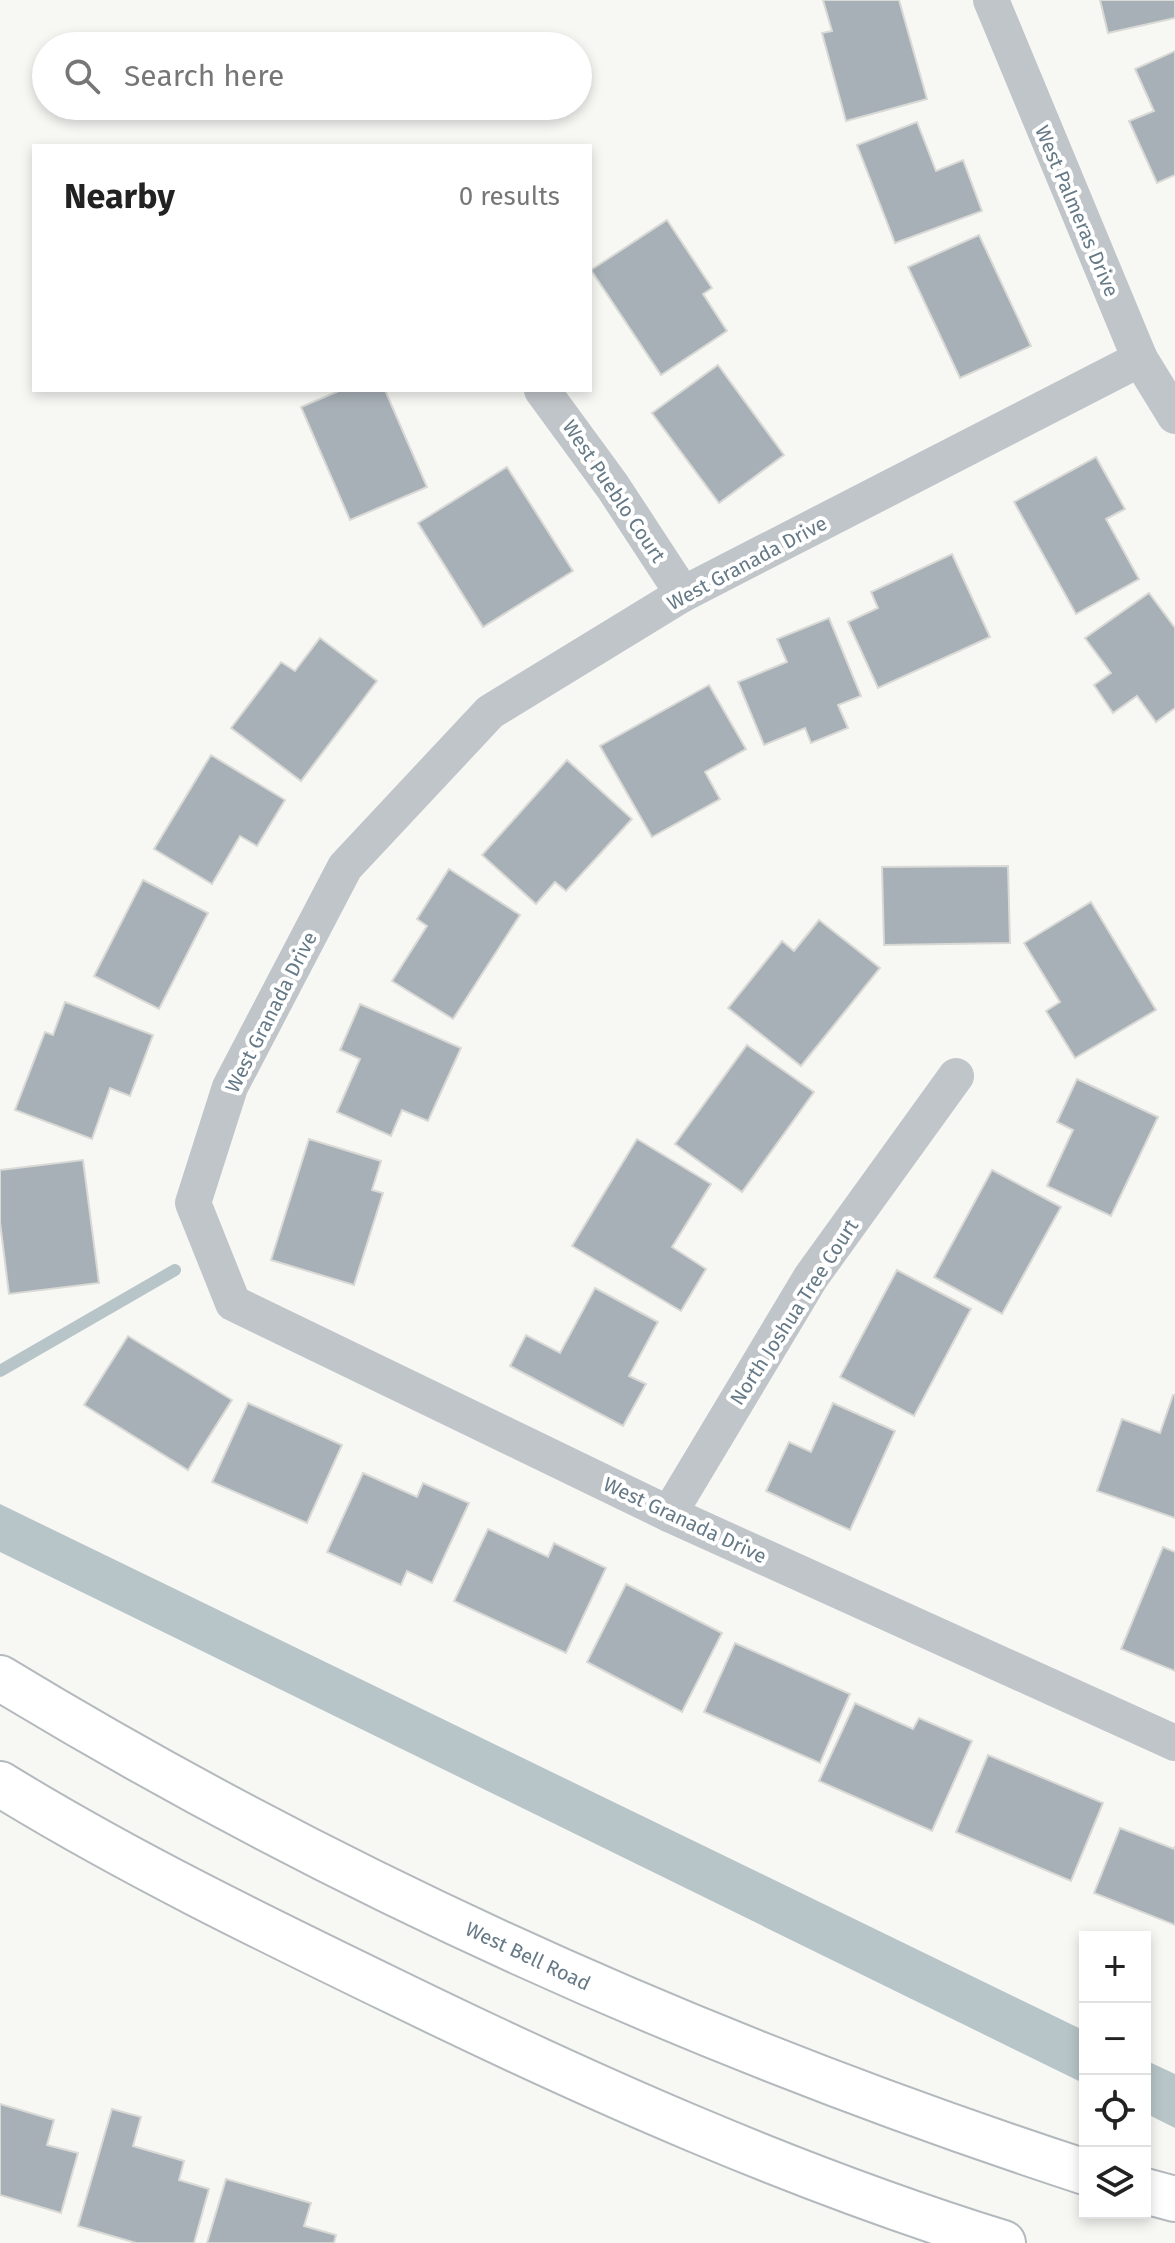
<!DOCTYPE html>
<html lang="en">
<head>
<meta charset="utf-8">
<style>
	body { margin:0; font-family:"Fira Sans",sans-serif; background:#f2f2f2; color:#222 }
	.controls { position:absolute; right:24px; bottom:24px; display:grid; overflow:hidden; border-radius:0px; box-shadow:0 4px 12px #0003 }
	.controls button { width:72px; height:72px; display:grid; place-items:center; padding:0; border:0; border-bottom:2px solid #e0e0e0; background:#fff; color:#222; font:40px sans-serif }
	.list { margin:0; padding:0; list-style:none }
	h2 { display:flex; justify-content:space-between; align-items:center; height:104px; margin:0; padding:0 32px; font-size:34px }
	h2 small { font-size:26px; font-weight:400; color:#767676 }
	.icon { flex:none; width:44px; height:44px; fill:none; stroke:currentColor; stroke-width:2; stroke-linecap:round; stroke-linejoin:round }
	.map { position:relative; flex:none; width:1175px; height:2243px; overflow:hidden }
	.search { position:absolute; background:#fff; box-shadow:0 4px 12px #0003; left:32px; top:32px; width:560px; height:88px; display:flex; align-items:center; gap:20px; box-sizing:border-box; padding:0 28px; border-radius:44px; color:#767676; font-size:30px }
	.panel { position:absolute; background:#fff; box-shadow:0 4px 12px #0003; left:32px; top:144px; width:560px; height:248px; border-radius:0px }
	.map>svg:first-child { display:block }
	.water { fill:#b7c5c8 }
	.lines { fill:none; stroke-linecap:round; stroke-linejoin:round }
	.stream { stroke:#b7c5c8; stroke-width:12 }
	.building { fill:#a7b0b6; stroke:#d9d9d6; stroke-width:2 }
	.primary-casing { stroke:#b3b9bd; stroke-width:48 }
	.minor { stroke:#c0c5c9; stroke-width:36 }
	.primary { stroke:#fff; stroke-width:44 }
	.labels { text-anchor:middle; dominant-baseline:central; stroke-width:8; stroke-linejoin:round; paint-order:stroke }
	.street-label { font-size:20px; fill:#657986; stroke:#fff }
</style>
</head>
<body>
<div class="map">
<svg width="1175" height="2243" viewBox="0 0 1175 2243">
	<rect width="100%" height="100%" fill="#f7f7f4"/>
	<g class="water">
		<polygon points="0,1504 1085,2031 1085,2084 0,1552"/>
		<polygon points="1145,2060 1175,2074 1175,2128 1145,2113"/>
	</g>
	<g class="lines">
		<polyline class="stream" points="0,1371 175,1270"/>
	</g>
	<g class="building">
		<polygon points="823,0 899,0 927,99 846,121 822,33 832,31"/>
		<polygon points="1100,0 1175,0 1175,18 1108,33"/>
		<polygon points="1175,51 1175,175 1157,183 1129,121 1154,111 1135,69"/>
		<polygon points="917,122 936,171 963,160 982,211 895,243 857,145"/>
		<polygon points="667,220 712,288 703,294 727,331 661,375 591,270"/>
		<polygon points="979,235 1031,346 960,378 908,267"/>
		<polygon points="718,365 784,455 719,503 652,413"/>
		<polygon points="341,390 385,390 427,487 350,520 301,407"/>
		<polygon points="1096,457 1125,509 1106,519 1139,579 1076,614 1014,502"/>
		<polygon points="507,467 573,571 483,627 418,523"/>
		<polygon points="952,554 990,637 878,688 848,622 878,608 871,592"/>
		<polygon points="1149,593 1175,628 1175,708 1156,722 1137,696 1113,713 1094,685 1111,673 1085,638"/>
		<polygon points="829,618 861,696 838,705 848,728 811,743 805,728 764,745 738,682 787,662 777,639"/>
		<polygon points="320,638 377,681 301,781 231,728 281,662 295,671"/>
		<polygon points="709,685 746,749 705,772 720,799 652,837 600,746"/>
		<polygon points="211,755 285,800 257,846 240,836 212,884 154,849"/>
		<polygon points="567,760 632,819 566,891 555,882 536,904 482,855"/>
		<polygon points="1008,866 1010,943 884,945 882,867"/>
		<polygon points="449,869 520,915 453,1019 392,981 427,926 417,919"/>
		<polygon points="143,880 208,913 159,1009 94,976"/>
		<polygon points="1091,902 1156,1010 1075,1058 1046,1011 1060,1002 1024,943"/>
		<polygon points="819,920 880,968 801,1066 728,1008 782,941 794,951"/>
		<polygon points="65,1002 153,1035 130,1096 110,1088 92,1139 15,1110 45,1032 53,1035"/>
		<polygon points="360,1004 461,1048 428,1121 402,1110 391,1136 337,1112 360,1059 340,1050"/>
		<polygon points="747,1045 814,1092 742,1192 675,1144"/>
		<polygon points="1077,1079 1158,1117 1111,1216 1047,1186 1073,1130 1057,1122"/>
		<polygon points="309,1139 381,1161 372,1190 383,1193 354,1285 271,1260"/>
		<polygon points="637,1139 711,1184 672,1247 706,1269 681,1311 572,1246"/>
		<polygon points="83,1160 99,1283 9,1294 0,1222 0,1170"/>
		<polygon points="992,1170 1061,1207 1002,1314 934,1277"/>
		<polygon points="897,1270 971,1309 914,1416 840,1377"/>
		<polygon points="595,1288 658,1322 629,1376 646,1384 623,1426 510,1366 526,1335 560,1353"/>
		<polygon points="128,1336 232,1400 188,1470 84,1405"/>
		<polygon points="1173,1395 1175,1395 1175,1518 1097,1491 1122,1419 1160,1433"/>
		<polygon points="248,1403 342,1445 307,1523 212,1482"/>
		<polygon points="833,1403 895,1431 850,1530 766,1491 789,1442 811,1452"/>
		<polygon points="363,1473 417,1497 423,1483 469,1503 432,1583 407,1571 401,1585 327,1552"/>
		<polygon points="488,1529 548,1557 554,1543 606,1568 566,1653 454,1601"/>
		<polygon points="1163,1547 1175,1552 1175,1671 1121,1649"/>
		<polygon points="626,1584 722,1633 682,1712 587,1662"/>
		<polygon points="735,1643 850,1694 820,1763 704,1712"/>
		<polygon points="855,1703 913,1729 919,1718 972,1741 932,1831 819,1781"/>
		<polygon points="988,1755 1103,1803 1071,1881 956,1832"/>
		<polygon points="1120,1828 1174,1849 1175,1846 1175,1925 1094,1893"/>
		<polygon points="0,2104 54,2120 47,2145 78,2153 61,2213 0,2195"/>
		<polygon points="112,2109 141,2117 133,2146 184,2161 179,2180 209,2189 194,2243 136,2243 78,2226"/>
		<polygon points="226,2179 311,2203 304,2226 336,2235 334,2243 207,2243"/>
	</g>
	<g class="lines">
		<g class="primary-casing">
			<g id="primary">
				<path d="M 0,1678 C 341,1885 706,2048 1085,2172"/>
				<path d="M 0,1784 C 127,1862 261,1927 395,1992 C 592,2088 794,2178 1003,2243"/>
				<polyline points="1145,2191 1175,2199"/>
			</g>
		</g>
		<g class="minor">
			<polyline points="991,0 1140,359 1175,416"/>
			<polyline points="1140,359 683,594 490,712 345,867 230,1087 193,1203 233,1303 669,1514 1175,1743"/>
			<polyline points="542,390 613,487 683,594"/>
			<polyline points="669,1514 811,1277 956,1076"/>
		</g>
		<use href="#primary" class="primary"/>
	</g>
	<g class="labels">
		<g class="street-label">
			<text transform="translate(1077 211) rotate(67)">West Palmeras Drive</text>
			<text transform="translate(614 491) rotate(56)">West Pueblo Court</text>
			<text transform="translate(747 563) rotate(-28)">West Granada Drive</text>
			<text transform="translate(271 1012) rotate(-63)">West Granada Drive</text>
			<text transform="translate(794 1312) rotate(-57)">North Joshua Tree Court</text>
			<text transform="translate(685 1520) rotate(25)">West Granada Drive</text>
			<text transform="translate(528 1956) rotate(25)">West Bell Road</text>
		</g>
	</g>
</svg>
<div class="controls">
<button>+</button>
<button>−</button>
<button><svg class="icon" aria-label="locate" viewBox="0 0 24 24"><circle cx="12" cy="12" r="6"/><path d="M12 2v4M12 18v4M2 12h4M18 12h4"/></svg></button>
<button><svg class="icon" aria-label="layers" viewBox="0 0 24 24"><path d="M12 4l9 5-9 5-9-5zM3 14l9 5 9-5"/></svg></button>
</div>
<div class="search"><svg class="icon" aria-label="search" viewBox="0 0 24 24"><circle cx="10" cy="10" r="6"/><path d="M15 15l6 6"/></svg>Search here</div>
<section class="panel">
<h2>Nearby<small>0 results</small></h2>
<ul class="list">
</ul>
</section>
</div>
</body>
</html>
